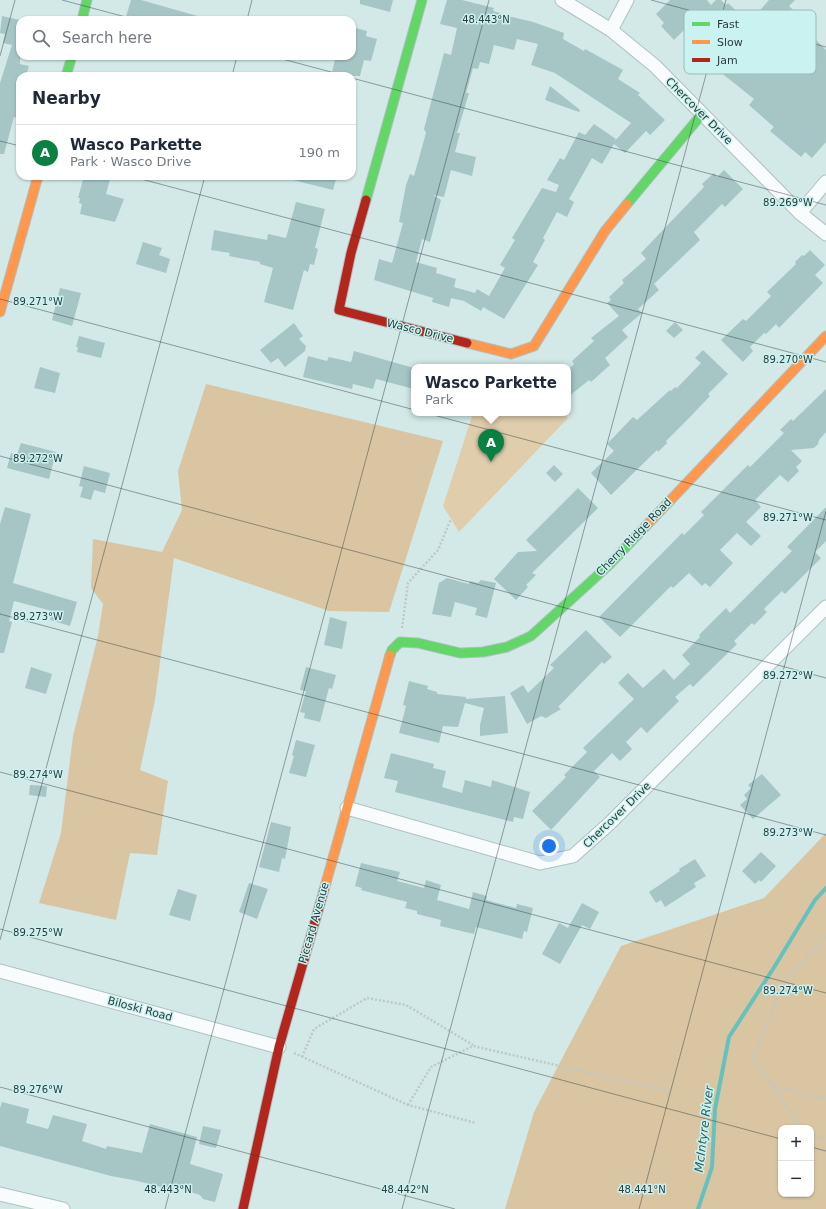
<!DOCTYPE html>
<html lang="en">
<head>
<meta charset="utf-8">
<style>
	body { margin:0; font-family:"DejaVu Sans",sans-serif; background:#f6f6f7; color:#1f2937 }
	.controls { position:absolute; right:12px; bottom:12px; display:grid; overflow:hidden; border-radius:8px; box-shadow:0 1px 3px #0004 }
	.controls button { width:36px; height:36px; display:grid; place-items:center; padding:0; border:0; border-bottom:1px solid #e0e1e3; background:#fff; color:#1f2937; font:20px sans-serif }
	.you { position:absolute; left:549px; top:846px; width:14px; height:14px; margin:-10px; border:3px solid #fff; border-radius:50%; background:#1a73e8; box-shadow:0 0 0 6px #1a73e833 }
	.badge { display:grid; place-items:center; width:26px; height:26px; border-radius:50%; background:#0b8043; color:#fff; font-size:13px; font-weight:700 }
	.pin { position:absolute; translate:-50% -33px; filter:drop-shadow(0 1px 2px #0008) }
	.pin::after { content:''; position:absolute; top:21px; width:14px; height:12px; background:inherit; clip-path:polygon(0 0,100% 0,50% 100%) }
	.popup { position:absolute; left:411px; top:364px; width:160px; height:52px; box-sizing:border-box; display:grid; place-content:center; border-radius:8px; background:#fff; filter:drop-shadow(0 1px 3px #0005); font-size:13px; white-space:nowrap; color:#747a83 }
	.popup b { font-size:15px; color:#1f2937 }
	.popup::after { content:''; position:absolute; left:50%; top:100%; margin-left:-8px; border:8px solid transparent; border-top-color:#fff }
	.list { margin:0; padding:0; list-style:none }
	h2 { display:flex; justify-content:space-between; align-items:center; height:52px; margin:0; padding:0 16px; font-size:17px }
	h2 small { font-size:13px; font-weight:400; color:#747a83 }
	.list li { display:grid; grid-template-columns:26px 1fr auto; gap:12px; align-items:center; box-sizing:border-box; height:56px; padding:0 16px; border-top:1px solid #e0e1e3 }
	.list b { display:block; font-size:15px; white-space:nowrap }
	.list p { margin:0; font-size:13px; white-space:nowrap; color:#747a83 }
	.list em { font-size:13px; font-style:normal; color:#747a83 }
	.icon { flex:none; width:22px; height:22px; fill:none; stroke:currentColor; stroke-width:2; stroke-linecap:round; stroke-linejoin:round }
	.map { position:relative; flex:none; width:826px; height:1209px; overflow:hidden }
	.search { position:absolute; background:#fff; box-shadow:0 1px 3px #0004; left:16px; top:16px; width:340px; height:44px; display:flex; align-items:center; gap:10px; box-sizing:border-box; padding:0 14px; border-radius:12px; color:#747a83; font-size:15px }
	.panel { position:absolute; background:#fff; box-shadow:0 1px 3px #0004; left:16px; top:72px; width:340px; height:108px; border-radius:12px }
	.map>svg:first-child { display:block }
	.green { fill:#dfcdac }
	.forest { fill:#d9c5a1; fill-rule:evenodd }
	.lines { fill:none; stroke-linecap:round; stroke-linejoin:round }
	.stream { stroke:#66c1be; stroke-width:4 }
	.building { fill:#a5c6c5; fill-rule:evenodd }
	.street-casing { stroke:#afc1c0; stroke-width:15 }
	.fast-casing { stroke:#afc1c0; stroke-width:11 }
	.slow-casing { stroke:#afc1c0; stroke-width:11 }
	.jam-casing { stroke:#afc1c0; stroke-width:11 }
	.path { stroke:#bfc8c7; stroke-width:2.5; stroke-dasharray:2 2; stroke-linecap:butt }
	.street { stroke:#f8fcfc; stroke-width:13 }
	.fast { stroke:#63d668; stroke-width:9 }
	.slow { stroke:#ff974d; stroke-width:9 }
	.jam { stroke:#b3261e; stroke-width:9 }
	.ticks { fill:none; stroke:#2b3c3b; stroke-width:1; stroke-opacity:0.45 }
	.labels { text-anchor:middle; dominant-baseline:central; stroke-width:3; stroke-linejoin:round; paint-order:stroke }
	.street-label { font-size:11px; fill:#2b3c3b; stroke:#c9f2f0 }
	.water-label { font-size:12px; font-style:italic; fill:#2f615e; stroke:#c9f2f0 }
	.key { fill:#c9f2f0; stroke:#9abbba; stroke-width:1 }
	.key-label { font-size:11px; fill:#2b3c3b }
	.ticks-label { font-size:10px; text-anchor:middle; fill:#2b3c3b; stroke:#c9f2f0; stroke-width:3; stroke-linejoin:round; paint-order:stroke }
</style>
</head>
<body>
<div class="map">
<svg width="826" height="1209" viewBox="0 0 826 1209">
	<rect width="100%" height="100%" fill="#d2e9e8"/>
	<polygon class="green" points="473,413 565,413 568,418 459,532 443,506"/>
	<g class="forest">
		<polygon points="206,384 443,441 389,612 329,611 174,558 155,700 140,770 168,781 157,855 130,853 116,920 39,903 61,833 73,736 98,636 103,604 91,588 93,539 162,552 182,510 178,471"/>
		<path d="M 826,833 L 826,1209 L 505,1209 L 534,1112 L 621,946 L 764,898 ZM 781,1128 L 811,1128 L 811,1194 L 781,1194 Z"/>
	</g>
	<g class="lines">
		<polyline class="stream" points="698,1209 712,1167 715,1109 729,1037 773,969 815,900 826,888"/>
	</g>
	<g class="building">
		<polygon points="131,0 141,0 201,17 200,20 125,20"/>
		<polygon points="360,0 393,0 390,12 360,4"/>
		<path d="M 447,0 L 462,0 L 494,8 L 493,11 L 500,13 L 500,14 L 533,22 L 564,33 L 563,39 L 584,51 L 585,49 L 623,70 L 618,79 L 640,93 L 638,95 L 665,120 L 650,135 L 646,131 L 644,133 L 625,153 L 614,144 L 602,164 L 592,158 L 569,199 L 574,202 L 567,217 L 557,212 L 543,238 L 545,240 L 533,262 L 538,265 L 504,319 L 483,307 L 481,311 L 464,301 L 451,298 L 449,307 L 432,302 L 433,298 L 374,280 L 379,259 L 392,263 L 403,223 L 399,222 L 406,185 L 410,174 L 414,176 L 426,133 L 424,129 L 444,53 L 451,55 L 457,28 L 440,24 ZM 517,39 L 538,44 L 531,65 L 555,73 L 631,123 L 614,142 L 616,139 L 594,124 L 585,135 L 579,132 L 564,160 L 560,158 L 547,180 L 559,185 L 556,192 L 542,188 L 512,238 L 515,240 L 500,265 L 505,268 L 489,296 L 477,289 L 475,293 L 454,287 L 456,279 L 436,273 L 437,268 L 416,262 L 422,239 L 430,242 L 441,200 L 433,195 L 444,197 L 451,170 L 472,176 L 476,157 L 455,152 L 460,133 L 457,133 L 469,93 L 466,93 L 473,68 L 478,69 L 480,62 L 489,64 L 494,45 L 514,50 Z"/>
		<polygon points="670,0 707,0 711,5 716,0 721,0 726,5 728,3 746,20 748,18 759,27 751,38 747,35 732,52 758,75 769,62 777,69 793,52 755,16 769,0 795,0 789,6 812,28 808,32 826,50 826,142 812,158 805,152 801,157 770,131 774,127 749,105 754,99 719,71 721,70 700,51 710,40 691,23 674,40 661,26 664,23 656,14"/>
		<polygon points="2,16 20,20 20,64 29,66 26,76 20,76 20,106 17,118 14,117 4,154 0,154 0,83 12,45 3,43 5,34 0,33"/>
		<polygon points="352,27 367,31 366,36 377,39 371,61 364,60 360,76 331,76 336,56 352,56"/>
		<polygon points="550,86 580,110 579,112 545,100"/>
		<polygon points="724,170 743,189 725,207 722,204 694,232 700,240 654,284 659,290 638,309 642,313 622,330 628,337 605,358 610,365 591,382 589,380 568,397 568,370 574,364 572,361 594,341 591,338 619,316 607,303 611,300 609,297 624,283 622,280 646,259 641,253 704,187 702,184 714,173 717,177"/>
		<polygon points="84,176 111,176 106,194 124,199 115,222 80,214 82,204 79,203 80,198 78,198"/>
		<polygon points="293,176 337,176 333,190 293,180"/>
		<polygon points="296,202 325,209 315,248 318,249 314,265 310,264 308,272 304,270 293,310 264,302 273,268 260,264 260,262 229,256 230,253 211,250 214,230 267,240 268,234 286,238"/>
		<polygon points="143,242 162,248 159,255 170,259 166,273 136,264"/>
		<polygon points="810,250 825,265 815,275 823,283 779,328 776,324 766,334 764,333 750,347 753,351 743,362 721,340 743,319 746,321 771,296 767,292 796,264 795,262 802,255 804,256"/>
		<polygon points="60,288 81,293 72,326 52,320"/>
		<polygon points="675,322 683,330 674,338 666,331"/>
		<polygon points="294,323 303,336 299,339 306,346 305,351 285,367 278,358 271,363 260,350"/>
		<polygon points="79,336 105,343 101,358 77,352 78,347 76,347"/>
		<polygon points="703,350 728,374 708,394 710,396 690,417 666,441 667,443 658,452 657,450 611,495 591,473 614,451 607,444 633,417 637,420 670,390 671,391 675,387 677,388 701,363 695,358"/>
		<polygon points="354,351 414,368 414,389 376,379 373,389 353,384 352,389 303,377 308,356 327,361 329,357 351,362"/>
		<polygon points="40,367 60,373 55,393 34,388"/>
		<polygon points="826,389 826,432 819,440 818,444 814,448 791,450 802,461 796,467 799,471 788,482 780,475 755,500 761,507 746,522 761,536 751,546 737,533 720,550 733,563 710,587 705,583 702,586 689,573 673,588 671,586 620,637 599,617 682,533 684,535 704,515 701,512 748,465 750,467 784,433 780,430 791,419 793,421"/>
		<polygon points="21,443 56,452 49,479 7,468 11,453 17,455"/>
		<polygon points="554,465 563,474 555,482 546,473"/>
		<polygon points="84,466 110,473 105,493 94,490 91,500 80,497 83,487 79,486"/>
		<polygon points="578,488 598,508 532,573 536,575 526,585 528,587 516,600 494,579 518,552 537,551 526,540"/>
		<polygon points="5,507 31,514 13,583 77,602 70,626 50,620 52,611 14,601 9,621 12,622 4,653 0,653 0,524"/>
		<polygon points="826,507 826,541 815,552 821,558 785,594 782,591 764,609 767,612 754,625 752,623 734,641 737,644 693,687 690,684 675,697 679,701 647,733 641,727 626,742 632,749 620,761 612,753 594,771 600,777 551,830 532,811 566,777 564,775 587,752 583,748 634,699 618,683 628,673 643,688 664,669 674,680 690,664 682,655 700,637 699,635 726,608 730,613 792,551 787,547"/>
		<polygon points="447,578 469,584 470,581 478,583 481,580 496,583 487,618 475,615 477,608 455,602 451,617 432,614 439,583"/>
		<polygon points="330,617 347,622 342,649 324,645"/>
		<polygon points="586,630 612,657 604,664 602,662 558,707 561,709 546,718 541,716 527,724 510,693 523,685 528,693 554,668 550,665"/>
		<polygon points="31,667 52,674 46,694 25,688"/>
		<polygon points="306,667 336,675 332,689 329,688 320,722 304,718 305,713 300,712 306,691 300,690"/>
		<polygon points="409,681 428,686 427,689 437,692 437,694 466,697 466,699 505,696 508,733 480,736 480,725 484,708 465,703 458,727 443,726 439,743 399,733 406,706 403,705"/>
		<polygon points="296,740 315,745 306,777 289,773 294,756 292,755"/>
		<polygon points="391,753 434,764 433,768 446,771 442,787 462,793 465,780 491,787 492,780 530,792 523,819 514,817 513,822 395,792 398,781 384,778"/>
		<polygon points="762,774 781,795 753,819 740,805 747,799 744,795 751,788 748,785"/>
		<polygon points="30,785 47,786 46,797 29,795"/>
		<polygon points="271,822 291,827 285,859 282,858 279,872 259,867"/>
		<polygon points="761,852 776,866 761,882 759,880 755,884 742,871"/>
		<polygon points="695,859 706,876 694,883 696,887 665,907 661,900 656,903 649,892 680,871 679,869"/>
		<polygon points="361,863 400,872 397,881 424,888 426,880 441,885 437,900 469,909 473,892 487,896 486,900 516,908 517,904 533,908 527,932 524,931 522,939 476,927 474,934 440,926 441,920 417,914 417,911 405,908 407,902 361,890 362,888 355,886"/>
		<polygon points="249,883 268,889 257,919 239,912"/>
		<polygon points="178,889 197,895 190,921 169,915"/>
		<polygon points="582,903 599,912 590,929 582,925 560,964 542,954 559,923 568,928"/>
		<polygon points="2,1102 29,1109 26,1123 48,1129 53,1115 87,1124 82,1141 106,1149 107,1146 142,1153 150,1124 197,1137 190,1164 223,1174 215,1202 203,1199 200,1195 178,1188 177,1191 133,1180 111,1176 0,1146 0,1108"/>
		<polygon points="203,1126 221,1130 216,1148 199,1144"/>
	</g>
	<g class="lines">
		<g class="street-casing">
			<g id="street">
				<polyline points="562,0 611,30 655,66 800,213 826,234"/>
				<polyline points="611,30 627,0"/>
				<polyline points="800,213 826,182"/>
				<polyline points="347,808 540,863 573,856 610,823 826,607"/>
				<polyline points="0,971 279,1047"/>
				<polyline points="0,1194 63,1209"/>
			</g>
		</g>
		<g class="fast-casing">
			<g id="fast">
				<polyline points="82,20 87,0"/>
				<polyline points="66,76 72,56"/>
				<polyline points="366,200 422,0"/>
				<polyline points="627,204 702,114"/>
				<polyline points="390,655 392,650 400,642 418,643 460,653 483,652 507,647 531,636 609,565 646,526"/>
			</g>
		</g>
		<g class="slow-casing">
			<g id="slow">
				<polyline points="0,312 38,176"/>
				<polyline points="467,343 511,354 534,346 605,231 627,204"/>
				<polyline points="646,526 826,336"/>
				<polyline points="324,890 390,655"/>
			</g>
		</g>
		<g class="jam-casing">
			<g id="jam">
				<polyline points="366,200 351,253 339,310 467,343"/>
				<polyline points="243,1209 279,1047 324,890"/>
			</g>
		</g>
		<g class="path">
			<polyline points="402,628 408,583 438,550 451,519"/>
			<polyline points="294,1053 408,1105 476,1123"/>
			<polyline points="302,1057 314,1029 367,998 406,1005 473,1045"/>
			<polyline points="773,1086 826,1099"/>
			<polyline points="408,1105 431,1067 473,1046 673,1092"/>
			<polyline points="802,1128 753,1058 783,983 826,935"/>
			<polyline points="811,1133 826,1141"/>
		</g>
		<use href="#street" class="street"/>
		<use href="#fast" class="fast"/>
		<use href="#slow" class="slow"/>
		<use href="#jam" class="jam"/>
	</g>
	<path class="ticks" d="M 62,0 L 137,20M 651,0 L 826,47M 247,20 L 252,0M 0,56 L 15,0M 271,56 L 346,76M 232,76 L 237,56M 352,78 L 826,205M 0,141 L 20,146M 130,176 L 826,362M 0,299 L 826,520M 0,456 L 826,678M 0,614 L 826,835M 0,772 L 826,993M 0,929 L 781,1139M 0,940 L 205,176M 0,1087 L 455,1209M 811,1147 L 826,1151M 165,1209 L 489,0M 402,1209 L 726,0M 639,1209 L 826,511"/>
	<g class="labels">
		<g class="street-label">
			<text transform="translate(699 111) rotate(45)">Chercover Drive</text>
			<text transform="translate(420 331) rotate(14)">Wasco Drive</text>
			<text transform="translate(634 537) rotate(-46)">Cherry Ridge Road</text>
			<text transform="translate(617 815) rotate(-44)">Chercover Drive</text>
			<text transform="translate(314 923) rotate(-74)">Piccard Avenue</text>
			<text transform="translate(140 1009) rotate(15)">Biloski Road</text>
		</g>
		<g class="water-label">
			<text transform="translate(704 1129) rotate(-83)">McIntyre River</text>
		</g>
	</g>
	<rect x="684" y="10" width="132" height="64" rx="6" class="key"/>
	<rect x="692" y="22" width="18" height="4" fill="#63d668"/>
	<rect x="692" y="40" width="18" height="4" fill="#ff974d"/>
	<rect x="692" y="58" width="18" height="4" fill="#b3261e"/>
	<g class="key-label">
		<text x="717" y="28">Fast</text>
		<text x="717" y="46">Slow</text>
		<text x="717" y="64">Jam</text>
	</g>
	<g class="ticks-label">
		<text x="486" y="23">48.443°N</text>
		<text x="788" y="206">89.269°W</text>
		<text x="38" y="305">89.271°W</text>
		<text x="788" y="363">89.270°W</text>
		<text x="38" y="462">89.272°W</text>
		<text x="788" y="521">89.271°W</text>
		<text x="38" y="620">89.273°W</text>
		<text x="788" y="679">89.272°W</text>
		<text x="38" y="778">89.274°W</text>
		<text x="788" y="836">89.273°W</text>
		<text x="38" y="936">89.275°W</text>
		<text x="788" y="994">89.274°W</text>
		<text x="38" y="1093">89.276°W</text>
		<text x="168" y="1193">48.443°N</text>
		<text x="405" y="1193">48.442°N</text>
		<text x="642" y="1193">48.441°N</text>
	</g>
</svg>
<div class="controls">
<button>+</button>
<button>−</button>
</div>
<div class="you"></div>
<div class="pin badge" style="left:491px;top:462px">A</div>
<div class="popup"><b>Wasco Parkette</b>Park</div>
<div class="search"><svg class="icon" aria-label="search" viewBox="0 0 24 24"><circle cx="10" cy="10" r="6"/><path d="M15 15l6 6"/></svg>Search here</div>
<section class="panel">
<h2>Nearby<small></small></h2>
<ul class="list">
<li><span class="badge">A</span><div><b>Wasco Parkette</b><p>Park · Wasco Drive</p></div><em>190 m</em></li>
</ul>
</section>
</div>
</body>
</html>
